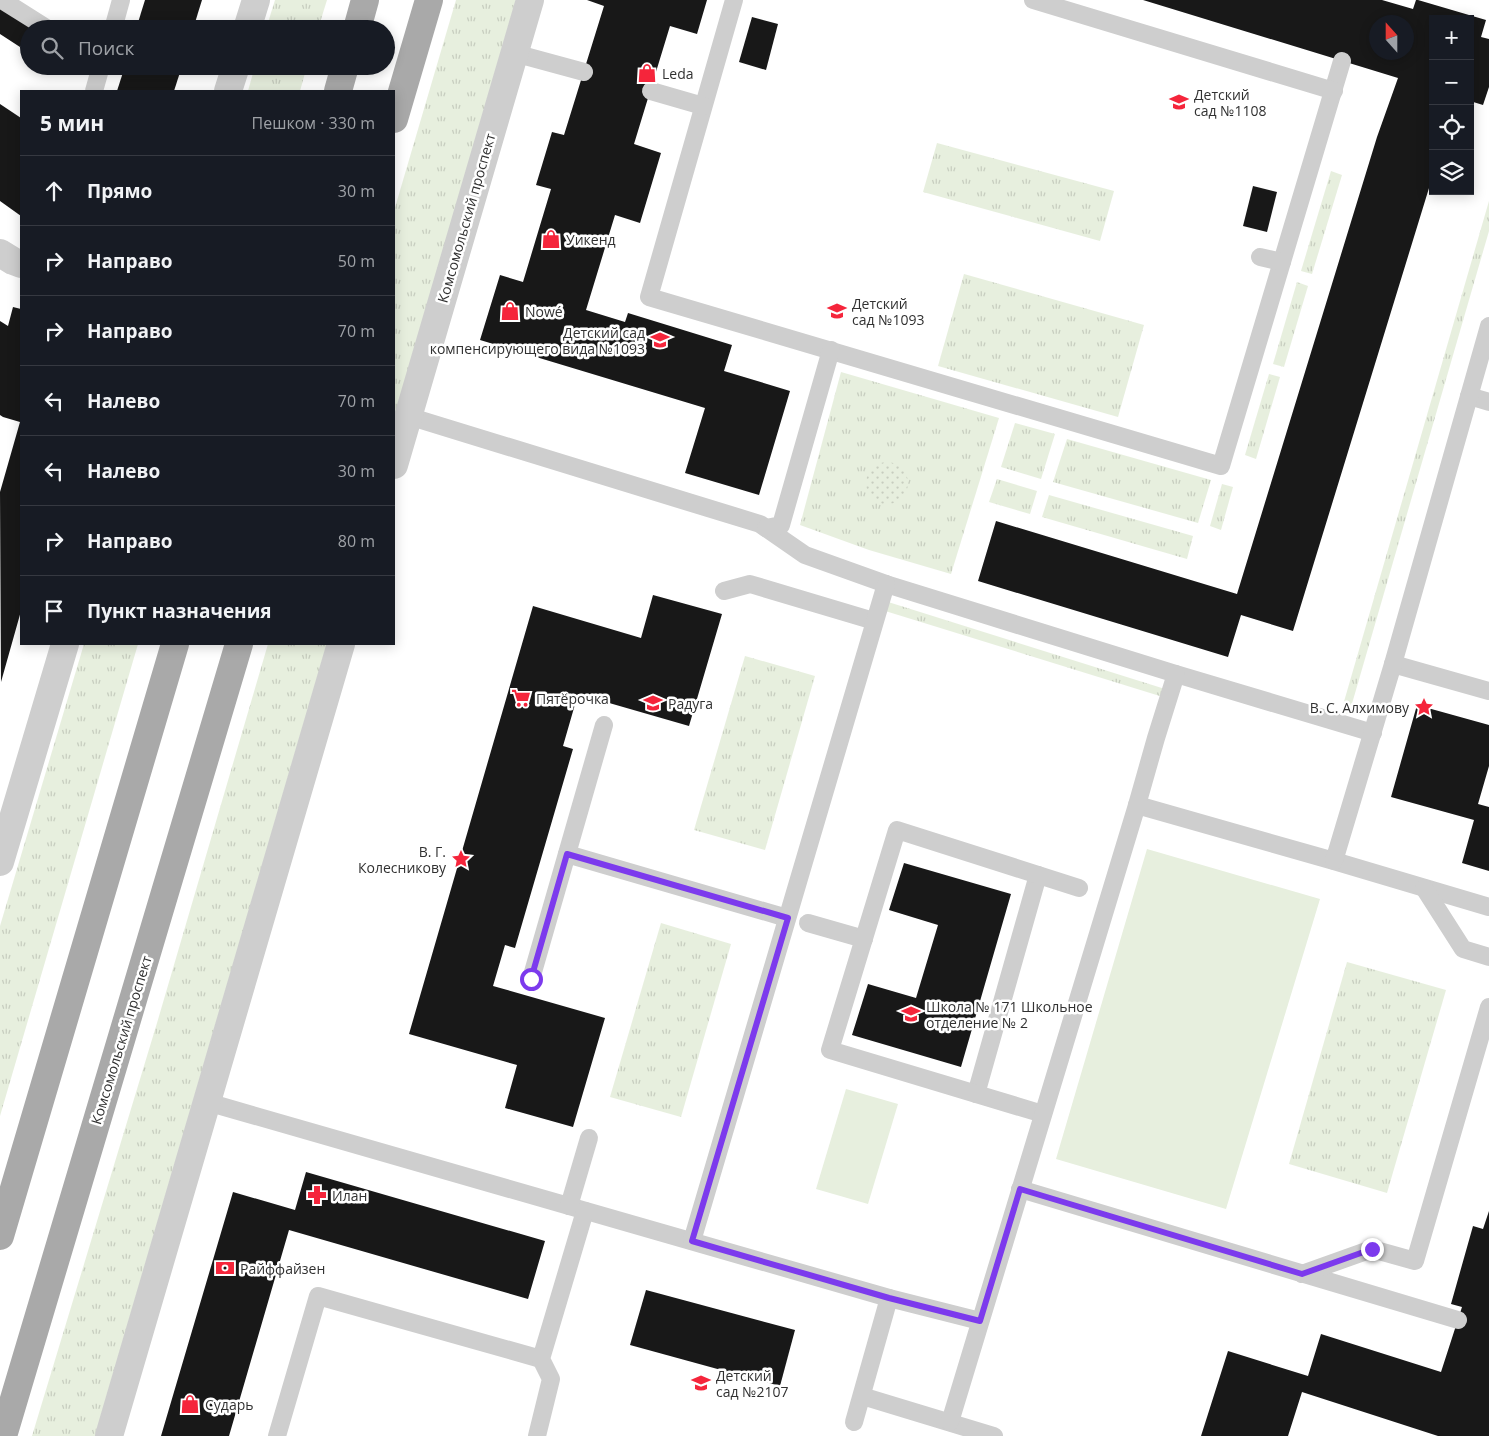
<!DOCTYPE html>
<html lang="ru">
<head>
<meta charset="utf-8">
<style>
	body { margin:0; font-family:"Open Sans",sans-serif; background:#242831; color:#f1f3f6 }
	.controls { position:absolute; right:15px; top:15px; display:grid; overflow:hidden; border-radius:0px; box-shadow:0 2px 12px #0003 }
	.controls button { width:45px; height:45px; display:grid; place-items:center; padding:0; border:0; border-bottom:1px solid #363941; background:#171b24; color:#f1f3f6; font:25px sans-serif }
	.compass { position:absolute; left:1369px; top:15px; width:45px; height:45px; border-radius:50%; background:#171b24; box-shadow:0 2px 12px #0003; rotate:339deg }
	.stop { position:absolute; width:15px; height:15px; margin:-11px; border:4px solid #7c3aed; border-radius:50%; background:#fff }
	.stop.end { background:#7c3aed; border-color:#fff; box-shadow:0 1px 5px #0008 }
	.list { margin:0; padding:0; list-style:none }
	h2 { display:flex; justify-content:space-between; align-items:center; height:65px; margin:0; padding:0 20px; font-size:21px }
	h2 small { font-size:16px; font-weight:400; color:#9ea1a6 }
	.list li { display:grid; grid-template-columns:32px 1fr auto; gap:15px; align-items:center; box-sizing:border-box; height:70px; padding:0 20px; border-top:1px solid #363941 }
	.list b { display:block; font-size:19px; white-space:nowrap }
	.list em { font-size:16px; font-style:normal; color:#9ea1a6 }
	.icon { flex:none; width:28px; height:28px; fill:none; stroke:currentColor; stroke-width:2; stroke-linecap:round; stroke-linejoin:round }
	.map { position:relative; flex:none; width:1489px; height:1436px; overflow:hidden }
	.search { position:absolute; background:#171b24; box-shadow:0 2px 12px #0003; left:20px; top:20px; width:375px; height:55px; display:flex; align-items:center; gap:12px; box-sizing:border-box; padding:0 18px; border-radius:28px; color:#9ea1a6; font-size:19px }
	.panel { position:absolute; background:#171b24; box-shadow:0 2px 12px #0003; left:20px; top:90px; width:375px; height:555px; border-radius:0px }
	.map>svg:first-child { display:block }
	.grass { fill:url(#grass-tufts) }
	.garden { fill:url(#garden-dots) }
	.pitch { fill:#e7efde }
	.building { fill:#181818; fill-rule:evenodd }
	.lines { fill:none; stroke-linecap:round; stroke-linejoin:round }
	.service { stroke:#cecece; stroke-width:18 }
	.tertiary { stroke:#cecece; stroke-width:28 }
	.primary { stroke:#a9a9a9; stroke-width:28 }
	.route { stroke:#7c3aed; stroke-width:6 }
	.labels { text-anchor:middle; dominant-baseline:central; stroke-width:5; stroke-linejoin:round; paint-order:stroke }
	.poi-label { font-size:14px; fill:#313131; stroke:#fff; text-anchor:start }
	.street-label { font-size:14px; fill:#313131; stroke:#fff }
</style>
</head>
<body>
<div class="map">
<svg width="1489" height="1436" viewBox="0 0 1489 1436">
	<defs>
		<pattern id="grass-tufts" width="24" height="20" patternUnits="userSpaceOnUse" patternTransform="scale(1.25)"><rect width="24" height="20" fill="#e7efde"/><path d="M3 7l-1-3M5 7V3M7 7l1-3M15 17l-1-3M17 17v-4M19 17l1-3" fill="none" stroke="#c7cdbf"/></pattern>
		<pattern id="garden-dots" width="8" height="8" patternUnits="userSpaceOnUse" patternTransform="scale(1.25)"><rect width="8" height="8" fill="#e7efde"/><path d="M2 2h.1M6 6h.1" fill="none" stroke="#c7cdbf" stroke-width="1.8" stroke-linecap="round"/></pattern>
	</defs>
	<rect width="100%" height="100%" fill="#fff"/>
	<g class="grass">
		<polygon points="275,0 327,0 318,29 266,29"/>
		<polygon points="456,0 516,0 394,418 394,211"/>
		<polygon points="255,66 307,66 300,91 248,91"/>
		<polygon points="937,143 1114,191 1100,241 923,192"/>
		<polygon points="1331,171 1342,175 1312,274 1301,271"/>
		<polygon points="1489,201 1489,231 1349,714 1341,712"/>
		<polygon points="964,274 1144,325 1118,417 938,366"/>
		<polygon points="1297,282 1308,286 1284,367 1273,364"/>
		<polygon points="841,372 999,418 951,574 869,550 800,525"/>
		<polygon points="1269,374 1280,377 1256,459 1245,455"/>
		<polygon points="1015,423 1055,434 1041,479 1001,467"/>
		<polygon points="1067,439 1211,480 1198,523 1053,482"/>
		<polygon points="997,479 1037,491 1030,514 989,502"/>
		<polygon points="1222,484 1233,487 1221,530 1210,526"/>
		<polygon points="1049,495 1193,536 1187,559 1042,517"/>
		<polygon points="885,601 1165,689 1163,697 882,610"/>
		<polygon points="84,644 138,644 0,1116 0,926"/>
		<polygon points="268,644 327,644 95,1436 32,1436 157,1023"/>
		<polygon points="745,656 815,676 765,850 694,830"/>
		<polygon points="661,923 731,944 681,1117 610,1097"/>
		<polygon points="1347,962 1446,990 1387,1193 1289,1164"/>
	</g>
	<circle class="garden" cx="887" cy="483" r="21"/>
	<g class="pitch">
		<polygon points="1147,849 1320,899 1226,1209 1056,1159"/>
		<polygon points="846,1089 898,1104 868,1204 816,1189"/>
	</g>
	<g class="building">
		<polygon points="145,0 202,0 193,29 136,29"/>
		<polygon points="587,0 707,0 697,34 670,26 634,144 661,153 640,223 615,215 586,310 625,322 628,313 732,345 724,371 790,391 759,495 685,473 705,408 480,340 500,275 523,282 551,189 536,185 552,132 564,135 604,6"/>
		<path d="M 1143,0 L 1382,0 L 1413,9 L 1416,0 L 1418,0 L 1486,20 L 1481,37 L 1489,39 L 1489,87 L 1483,105 L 1470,101 L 1470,19 L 1433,19 L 1433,175 L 1293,631 L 1241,615 L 1228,657 L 978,581 L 996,521 L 1237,594 L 1377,137 L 1398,78 ZM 1376,22 L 1406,22 L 1406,52 L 1376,52 Z"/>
		<polygon points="0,3 32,29 29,29 29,34 20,47 0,34"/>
		<polygon points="752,17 778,24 766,70 739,62"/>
		<polygon points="125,66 182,66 174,91 117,91"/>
		<polygon points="0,104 21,118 21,216 0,201"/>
		<polygon points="1253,186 1277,192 1267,232 1243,226"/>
		<polygon points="13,307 21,309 21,611 1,682 0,492 20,422 3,417 0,415 0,321 8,326"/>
		<polygon points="653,595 722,614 689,726 578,694 563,746 573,749 515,948 505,945 493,986 605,1018 573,1127 505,1108 517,1065 409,1034 533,606 641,638"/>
		<polygon points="1417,705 1489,725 1489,766 1478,804 1489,807 1489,871 1462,863 1474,820 1391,797"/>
		<polygon points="904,863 1011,894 961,1067 852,1035 868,984 916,998 938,925 889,910"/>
		<polygon points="306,1172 545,1241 528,1299 289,1230 229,1436 161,1436 233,1192 295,1210"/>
		<polygon points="1489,1211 1489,1436 1438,1436 1302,1392 1288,1436 1201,1436 1228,1351 1308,1376 1321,1334 1441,1372 1462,1307 1451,1304 1473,1226 1483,1229"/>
		<polygon points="646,1290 795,1330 780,1386 630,1345"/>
	</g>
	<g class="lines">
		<g class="service">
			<polyline points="2,0 48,29"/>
			<polyline points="734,0 649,297 1221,466 1342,61"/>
			<polyline points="1033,0 1334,91"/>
			<polyline points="113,29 121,0"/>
			<polyline points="514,53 584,72"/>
			<polyline points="94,91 101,66"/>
			<polyline points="651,91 703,106"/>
			<polyline points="1260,257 1282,262"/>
			<polyline points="1469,396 1489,402"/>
			<polyline points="408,416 760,524 805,555 886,584 1176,674 1373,733"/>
			<polyline points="766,528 781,525 831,350"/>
			<polyline points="724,591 750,584 874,621"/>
			<polyline points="1393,664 1489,691"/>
			<polyline points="1137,805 1334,861 1489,907"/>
			<polyline points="567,854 787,918"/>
			<polyline points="1334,861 1393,664 1489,326"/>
			<polyline points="1424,888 1463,949 1489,957"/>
			<polyline points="808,923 864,939"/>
			<polyline points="531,979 604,725"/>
			<polyline points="976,1094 1038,875"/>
			<polyline points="207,1102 889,1298 980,1321"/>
			<polyline points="1043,1114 830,1050 897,830 1079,888"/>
			<polyline points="1020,1189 1458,1320"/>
			<polyline points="569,1206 589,1138"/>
			<polyline points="692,1241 886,584"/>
			<polyline points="1302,1274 1372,1249 1415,1261 1489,1007"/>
			<polyline points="862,1396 994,1436"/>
			<polyline points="854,1422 889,1298"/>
			<polyline points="950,1422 1137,805 1156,738 1176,674"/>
			<polyline points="277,1436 318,1296 541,1359"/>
			<polyline points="537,1436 551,1379 541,1359 585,1211"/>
		</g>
		<g class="tertiary">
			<polyline points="247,29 256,0"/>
			<polyline points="228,91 236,66"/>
			<polyline points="0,253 13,261 21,264"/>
			<polyline points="394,465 530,0"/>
			<polyline points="0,862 65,644"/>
			<polyline points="109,1436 341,644"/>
		</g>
		<g class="primary">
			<polyline points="357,29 365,0"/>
			<polyline points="338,91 345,66"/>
			<polyline points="394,119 429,0"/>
			<polyline points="0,1236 175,644"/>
			<polyline points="3,1436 239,644"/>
		</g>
	</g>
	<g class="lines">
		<polyline class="route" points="531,979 567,854 788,918 692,1241 889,1298 980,1321 1020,1189 1302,1274 1372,1249"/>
	</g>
	<defs>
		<g id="shop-bare" transform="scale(1.5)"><path d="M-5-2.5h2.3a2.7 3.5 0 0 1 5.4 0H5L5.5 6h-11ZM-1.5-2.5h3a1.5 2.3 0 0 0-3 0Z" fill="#f5253b" stroke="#fff" stroke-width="2.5" paint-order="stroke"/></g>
		<g id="school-bare" transform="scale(1.5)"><path d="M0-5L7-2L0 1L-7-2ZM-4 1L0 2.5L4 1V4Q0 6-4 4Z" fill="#f5253b" stroke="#fff" stroke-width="2.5" paint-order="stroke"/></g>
		<g id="supermarket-bare" transform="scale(1.5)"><path d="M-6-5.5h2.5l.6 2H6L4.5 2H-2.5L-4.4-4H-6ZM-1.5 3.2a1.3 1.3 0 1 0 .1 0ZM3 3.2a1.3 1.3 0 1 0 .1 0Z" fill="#f5253b" stroke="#fff" stroke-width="2.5" paint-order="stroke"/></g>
		<g id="sight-bare" transform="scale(1.5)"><path d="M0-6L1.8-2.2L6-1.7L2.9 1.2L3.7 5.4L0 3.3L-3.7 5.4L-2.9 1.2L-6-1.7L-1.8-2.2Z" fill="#f5253b" stroke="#fff" stroke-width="2.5" paint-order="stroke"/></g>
		<g id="pharmacy-bare" transform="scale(1.5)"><path d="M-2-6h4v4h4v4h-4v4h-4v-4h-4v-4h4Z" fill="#f5253b" stroke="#fff" stroke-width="2.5" paint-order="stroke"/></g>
		<g id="bank-bare" transform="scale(1.5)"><path d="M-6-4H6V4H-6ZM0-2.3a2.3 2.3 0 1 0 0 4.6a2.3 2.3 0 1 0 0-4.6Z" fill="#f5253b" stroke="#fff" stroke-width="2.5" paint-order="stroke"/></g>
	</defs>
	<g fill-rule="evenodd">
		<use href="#shop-bare" x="647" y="73"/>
		<use href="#school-bare" x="1179" y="102"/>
		<use href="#shop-bare" x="551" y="239"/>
		<use href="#shop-bare" x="510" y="311"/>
		<use href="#school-bare" x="837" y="311"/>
		<use href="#school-bare" x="660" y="340"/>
		<use href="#supermarket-bare" x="521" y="698"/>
		<use href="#school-bare" x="653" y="703"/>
		<use href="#sight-bare" x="1424" y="707"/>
		<use href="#sight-bare" x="461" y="859"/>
		<use href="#school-bare" x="911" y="1014"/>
		<use href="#pharmacy-bare" x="317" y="1195"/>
		<use href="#bank-bare" x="225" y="1268"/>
		<use href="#school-bare" x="701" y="1383"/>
		<use href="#shop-bare" x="190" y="1404"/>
	</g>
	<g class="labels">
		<g class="poi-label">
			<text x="662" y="73">Leda</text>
			<text x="1194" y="94">Детский<tspan x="1194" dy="16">сад №1108</tspan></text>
			<text x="566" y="239">Уикенд</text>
			<text x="852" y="303">Детский<tspan x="852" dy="16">сад №1093</tspan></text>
			<text x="525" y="311">Nowé</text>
			<text x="645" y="332" text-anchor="end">Детский сад<tspan x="645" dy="16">компенсирующего вида №1093</tspan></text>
			<text x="536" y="698">Пятёрочка</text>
			<text x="668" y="703">Радуга</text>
			<text x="1409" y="707" text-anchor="end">В. С. Алхимову</text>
			<text x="446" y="851" text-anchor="end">В. Г.<tspan x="446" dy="16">Колесникову</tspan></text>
			<text x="926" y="1006">Школа № 171 Школьное<tspan x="926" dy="16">отделение № 2</tspan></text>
			<text x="332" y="1195">Илан</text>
			<text x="240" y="1268">Райффайзен</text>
			<text x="716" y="1375">Детский<tspan x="716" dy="16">сад №2107</tspan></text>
			<text x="205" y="1404">Сударь</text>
		</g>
		<g class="street-label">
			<text transform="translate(466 218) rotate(-74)">Комсомольский проспект</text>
			<text transform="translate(121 1040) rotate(-73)">Комсомольский проспект</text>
		</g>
	</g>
</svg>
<div class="controls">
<button>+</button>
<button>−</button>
<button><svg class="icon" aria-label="locate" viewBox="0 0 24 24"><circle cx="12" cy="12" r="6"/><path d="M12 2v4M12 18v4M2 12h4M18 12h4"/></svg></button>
<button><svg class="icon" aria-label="layers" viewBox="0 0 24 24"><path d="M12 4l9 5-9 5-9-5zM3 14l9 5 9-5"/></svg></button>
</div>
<svg class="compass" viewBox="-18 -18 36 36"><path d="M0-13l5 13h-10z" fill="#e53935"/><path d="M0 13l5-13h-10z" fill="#9ea1a6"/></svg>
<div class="stop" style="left:531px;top:979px"></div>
<div class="stop end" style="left:1372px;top:1249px"></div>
<div class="search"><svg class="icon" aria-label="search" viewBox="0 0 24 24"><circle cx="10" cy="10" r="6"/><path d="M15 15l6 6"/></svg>Поиск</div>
<section class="panel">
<h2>5 мин<small>Пешком · 330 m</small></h2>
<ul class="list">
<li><svg class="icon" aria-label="ahead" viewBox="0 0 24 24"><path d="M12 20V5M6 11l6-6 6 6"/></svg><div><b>Прямо</b></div><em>30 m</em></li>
<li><svg class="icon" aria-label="right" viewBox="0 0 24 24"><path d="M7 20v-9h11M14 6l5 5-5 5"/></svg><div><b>Направо</b></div><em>50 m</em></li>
<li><svg class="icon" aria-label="right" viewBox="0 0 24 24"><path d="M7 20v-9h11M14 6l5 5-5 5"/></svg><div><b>Направо</b></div><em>70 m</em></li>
<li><svg class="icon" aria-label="left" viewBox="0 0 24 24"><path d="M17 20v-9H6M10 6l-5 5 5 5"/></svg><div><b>Налево</b></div><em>70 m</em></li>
<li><svg class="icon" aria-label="left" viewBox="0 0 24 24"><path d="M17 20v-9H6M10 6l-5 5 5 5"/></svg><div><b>Налево</b></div><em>30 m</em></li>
<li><svg class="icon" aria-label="right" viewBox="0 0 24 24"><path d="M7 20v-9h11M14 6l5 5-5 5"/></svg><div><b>Направо</b></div><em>80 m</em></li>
<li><svg class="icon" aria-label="arrive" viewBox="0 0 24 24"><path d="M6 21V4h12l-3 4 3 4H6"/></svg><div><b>Пункт назначения</b></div></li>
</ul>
</section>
</div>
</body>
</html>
